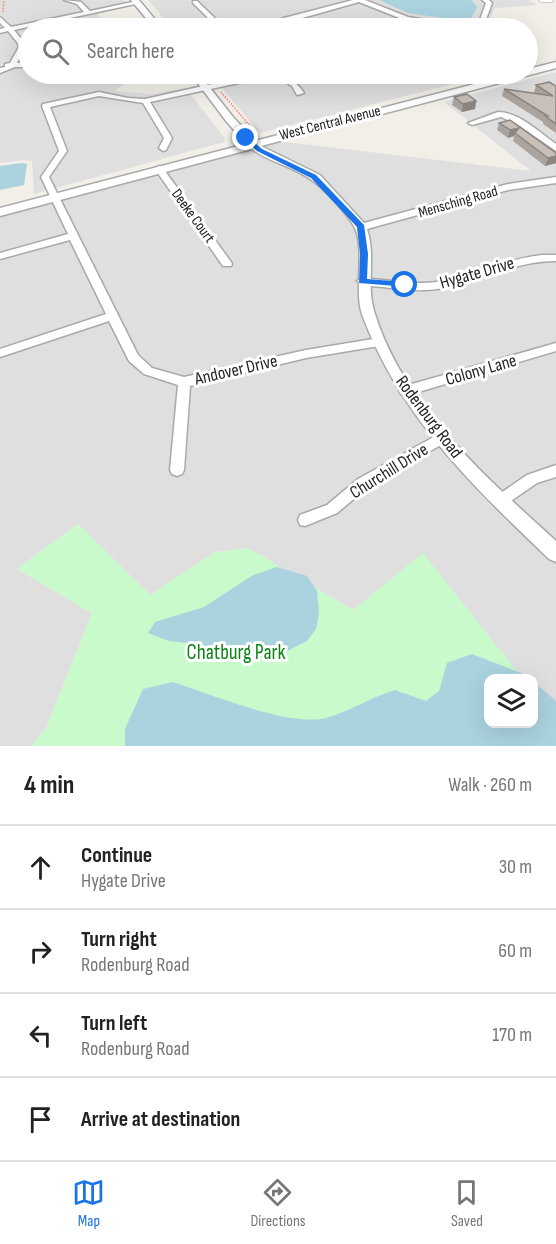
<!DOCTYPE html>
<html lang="en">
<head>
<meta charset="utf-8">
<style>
	body { margin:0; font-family:"Sofia Sans Condensed",sans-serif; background:#f6f6f6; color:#222 }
	.controls { position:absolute; right:18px; bottom:18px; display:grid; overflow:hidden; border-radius:12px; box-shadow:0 6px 24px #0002 }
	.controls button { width:54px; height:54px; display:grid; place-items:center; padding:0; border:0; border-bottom:2px solid #e0e0e0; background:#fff; color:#222; font:30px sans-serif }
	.stop { position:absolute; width:18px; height:18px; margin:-14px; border:4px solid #1a73e8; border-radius:50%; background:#fff }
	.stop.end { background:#1a73e8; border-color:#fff; box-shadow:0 2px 6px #0008 }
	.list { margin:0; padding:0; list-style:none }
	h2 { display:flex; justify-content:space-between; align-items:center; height:78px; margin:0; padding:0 24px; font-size:26px }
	h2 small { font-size:20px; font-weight:400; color:#767676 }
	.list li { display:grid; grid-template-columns:39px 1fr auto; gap:18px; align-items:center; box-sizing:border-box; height:84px; padding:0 24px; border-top:2px solid #e0e0e0 }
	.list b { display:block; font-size:22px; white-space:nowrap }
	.list p { margin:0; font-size:20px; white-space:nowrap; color:#767676 }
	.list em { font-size:20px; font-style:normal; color:#767676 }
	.icon { flex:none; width:33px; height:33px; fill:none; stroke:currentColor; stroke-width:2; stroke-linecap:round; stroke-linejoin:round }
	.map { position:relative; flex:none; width:556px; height:746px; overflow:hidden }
	.search { position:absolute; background:#fff; box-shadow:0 6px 24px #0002; left:18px; right:18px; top:18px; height:66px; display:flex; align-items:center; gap:15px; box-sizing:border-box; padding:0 21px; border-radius:33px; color:#767676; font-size:22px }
	.sheet { height:414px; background:#fff }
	nav { display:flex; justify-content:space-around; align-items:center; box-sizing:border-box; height:84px; border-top:2px solid #e0e0e0; background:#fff; font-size:16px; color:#767676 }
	nav a { display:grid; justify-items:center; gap:3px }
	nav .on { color:#1a73e8 }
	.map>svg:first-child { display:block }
	.residential { fill:#e0dfdf }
	.park { fill:#c8facc }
	.water { fill:#aad3df }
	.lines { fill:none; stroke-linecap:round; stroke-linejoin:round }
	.service-casing { stroke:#a9a9a9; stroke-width:5 }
	.minor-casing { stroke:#a9a9a9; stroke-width:3 }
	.tertiary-casing { stroke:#a9a9a9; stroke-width:3 }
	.path { stroke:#fa8072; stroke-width:1.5; stroke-dasharray:1.5 1.5; stroke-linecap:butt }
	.service { stroke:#fff; stroke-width:4 }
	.minor { fill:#fff; fill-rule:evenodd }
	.tertiary { fill:#fff; fill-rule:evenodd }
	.wall { fill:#aba49e }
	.shaded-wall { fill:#8b8681 }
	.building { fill:#c7bfb8; stroke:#8b8681; stroke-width:1.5 }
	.route { fill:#1a73e8 }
	.labels { text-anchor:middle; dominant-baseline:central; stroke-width:6; stroke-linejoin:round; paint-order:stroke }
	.far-street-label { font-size:15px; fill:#222; stroke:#fff }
	.street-label { font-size:18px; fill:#222; stroke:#fff }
	.near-park-label { font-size:21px; fill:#0c8416; stroke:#fff }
</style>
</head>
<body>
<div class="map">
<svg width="556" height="746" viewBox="0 0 556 746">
	<rect width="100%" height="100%" fill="#f2efe9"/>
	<g class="residential">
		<polygon points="0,0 124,0 129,6 96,12 110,28 28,28 28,74 79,74 74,78 95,74 116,74 124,84 114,91 151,94 186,88 225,139 224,142 34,194 32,161 23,160 0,163"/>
		<polygon points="148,0 528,0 538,5 495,8 485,28 172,28"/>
		<polygon points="556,72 556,722 534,694 534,678 522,678 353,610 248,548 215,552 150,595 78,524 17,569 92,613 46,728 31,746 0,746 0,217 276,141 531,171 444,102"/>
		<polygon points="210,74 492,74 260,133"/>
	</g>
	<polygon class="park" points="78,524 150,595 215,552 248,548 353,610 423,553 522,678 488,678 488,724 534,724 556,746 31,746 46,728 92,613 17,569"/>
	<g class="water">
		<polygon points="379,0 471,0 477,7 469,22 408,13"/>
		<polygon points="22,163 27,164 24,185 0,190 0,166"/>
		<polygon points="277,567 307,576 317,591 319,613 316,629 307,641 285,652 246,661 198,644 169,641 148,633 155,622 204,607 253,575"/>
		<path d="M 472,654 L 521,673 L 526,678 L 488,678 L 488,724 L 534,724 L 534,682 L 556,701 L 556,746 L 125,746 L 125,729 L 143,689 L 173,682 C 211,694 288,727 326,718 C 349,712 371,697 395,690 L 426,701 L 439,691 L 447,663 Z"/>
	</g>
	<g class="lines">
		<g class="service-casing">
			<polyline id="service" points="541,0 551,0"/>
		</g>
		<g class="minor-casing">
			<g id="minor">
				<polygon points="64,0 81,2 90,11 137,1 140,3 14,30 22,40 25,47 17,63 28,63 28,67 15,67 0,73 0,68 5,67 5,64 10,63 19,47 17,42 8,31 0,33 0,29 5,28 0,23 0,17 11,27 84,12 77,4"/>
				<polygon points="353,0 365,0 408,17 474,28 461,28 407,21 359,2 267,28 259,28 284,18"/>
				<polygon points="482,0 489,0 492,3 483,28 477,28 486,3"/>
				<polygon points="193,1 197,1 222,25 228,28 218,28 193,3"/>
				<polygon points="250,74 259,74 248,81 150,102 172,138 166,150 163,151 159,148 164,138 143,103 99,96 50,107 67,151 49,177 138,355 152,368 184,377 306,350 379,338 385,342 379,346 306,358 190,386 184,470 182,474 177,476 172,474 170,470 178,385 144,374 129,361 109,321 0,357 0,349 106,314 70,240 0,259 0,253 68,234 41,177 59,151 42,106 43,104 99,92 128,98 145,99 243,77"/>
				<path d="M 271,74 C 285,74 297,82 304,93 L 297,95 L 292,86 Z"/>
				<path d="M 498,112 C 519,112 540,133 556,144 L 556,151 L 517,124 L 501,117 L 472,125 L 468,123 Z"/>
				<polygon points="159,166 162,167 231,262 232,264 231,266 223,266 155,169"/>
				<path d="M 542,255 L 556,255 L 556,261 C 516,261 482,280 443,288 C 423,292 403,290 383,287 C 374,286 363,287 357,281 L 362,278 C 387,280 412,285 437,282 C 473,277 505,259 542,255 Z"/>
				<polygon points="556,343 556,351 405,396 401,394 399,391 401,388 405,386"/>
				<polygon points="441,433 446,434 448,438 446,442 368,487 337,513 305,526 300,525 298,520 300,515 327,505 358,479"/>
				<polygon points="556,465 556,477 537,483 505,505 500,507 495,505 493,501 495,497 527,475"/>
			</g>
		</g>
		<g class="tertiary-casing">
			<g id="tertiary">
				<polygon points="131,0 139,0 162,28 154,28"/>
				<path d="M 556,62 L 556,68 L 261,146 L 320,175 L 364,223 L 508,184 L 556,177 L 556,183 L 508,190 L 367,229 C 376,256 366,284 374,311 C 402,405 486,477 556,541 L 556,562 L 549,559 C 473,486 401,418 363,317 C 352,289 368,246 352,223 C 340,205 320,183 300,173 C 284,164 266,160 252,149 L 0,216 L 0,208 L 246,144 L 226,121 L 191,74 L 199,74 L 233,117 L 255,141 L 513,74 L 528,74 L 528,69 Z"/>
			</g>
		</g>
		<g class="path">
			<polyline points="3,12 4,0"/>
			<polyline points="221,92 256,133"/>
		</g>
		<use href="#service" class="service"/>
		<use href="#minor" class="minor"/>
		<use href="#tertiary" class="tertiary"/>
	</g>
	<g class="wall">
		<polygon points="536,85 556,86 556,133 543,124 543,122 502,96 504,89 535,94 534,92"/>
		<polygon points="454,97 476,101 475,109 462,112 452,105"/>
		<polygon points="499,123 556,163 545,166 513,141 514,136 508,138 497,130"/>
	</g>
	<g class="shaded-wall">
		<polygon points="476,101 475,109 462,112 463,104"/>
		<polygon points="519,128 515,133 514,136 508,138 510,130"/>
		<polygon points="556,156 556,163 545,166 548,158"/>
	</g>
	<g class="building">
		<polygon points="549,82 556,86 556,124 545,116 548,116 504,89 553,96 536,85"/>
		<polygon points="467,94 476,101 463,104 454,97"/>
		<polygon points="510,120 556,153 556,156 548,158 515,133 519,128 510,130 499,123"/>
	</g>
	<polygon class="route" points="244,137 248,137 262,149 316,175 364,225 368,254 367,279 405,282 408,283 408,287 359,283 360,254 357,227 311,178 257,151 244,139"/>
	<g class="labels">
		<g class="far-street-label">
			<text transform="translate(330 123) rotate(-14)">West Central Avenue</text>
			<text transform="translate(458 202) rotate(-16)">Mensching Road</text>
			<text transform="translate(193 216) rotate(54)">Deeke Court</text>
		</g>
		<g class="street-label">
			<text transform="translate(477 273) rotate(-16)">Hygate Drive</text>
			<text transform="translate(236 370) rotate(-13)">Andover Drive</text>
			<text transform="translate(481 370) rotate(-16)">Colony Lane</text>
			<text transform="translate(429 417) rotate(53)">Rodenburg Road</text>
			<text transform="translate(389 471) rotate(-32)">Churchill Drive</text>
		</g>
		<g class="near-park-label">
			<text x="236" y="652">Chatburg Park</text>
		</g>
	</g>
</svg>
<div class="controls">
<button><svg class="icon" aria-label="layers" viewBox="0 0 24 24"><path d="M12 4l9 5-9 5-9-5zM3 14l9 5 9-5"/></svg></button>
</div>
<div class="stop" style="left:405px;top:285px"></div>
<div class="stop end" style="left:246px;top:138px"></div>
<div class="search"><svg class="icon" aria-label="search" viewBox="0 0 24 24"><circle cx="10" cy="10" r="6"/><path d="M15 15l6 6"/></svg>Search here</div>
</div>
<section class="sheet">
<h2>4 min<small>Walk · 260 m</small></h2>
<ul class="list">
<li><svg class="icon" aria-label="ahead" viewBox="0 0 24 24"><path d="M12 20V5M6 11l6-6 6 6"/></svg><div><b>Continue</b><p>Hygate Drive</p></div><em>30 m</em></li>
<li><svg class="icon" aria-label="right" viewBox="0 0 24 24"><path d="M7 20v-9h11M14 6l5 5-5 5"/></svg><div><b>Turn right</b><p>Rodenburg Road</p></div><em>60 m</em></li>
<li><svg class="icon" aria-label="left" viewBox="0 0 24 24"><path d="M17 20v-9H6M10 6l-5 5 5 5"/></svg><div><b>Turn left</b><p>Rodenburg Road</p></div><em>170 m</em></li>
<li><svg class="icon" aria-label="arrive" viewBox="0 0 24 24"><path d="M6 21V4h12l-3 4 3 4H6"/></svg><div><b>Arrive at destination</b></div></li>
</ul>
</section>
<nav>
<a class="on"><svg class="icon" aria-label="map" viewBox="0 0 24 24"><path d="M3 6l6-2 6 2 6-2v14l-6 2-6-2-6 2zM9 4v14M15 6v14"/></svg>Map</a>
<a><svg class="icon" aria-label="directions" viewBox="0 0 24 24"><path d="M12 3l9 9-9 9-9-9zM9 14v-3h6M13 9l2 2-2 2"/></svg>Directions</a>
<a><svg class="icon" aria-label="saved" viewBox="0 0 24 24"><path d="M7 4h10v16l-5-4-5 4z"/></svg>Saved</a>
</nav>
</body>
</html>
